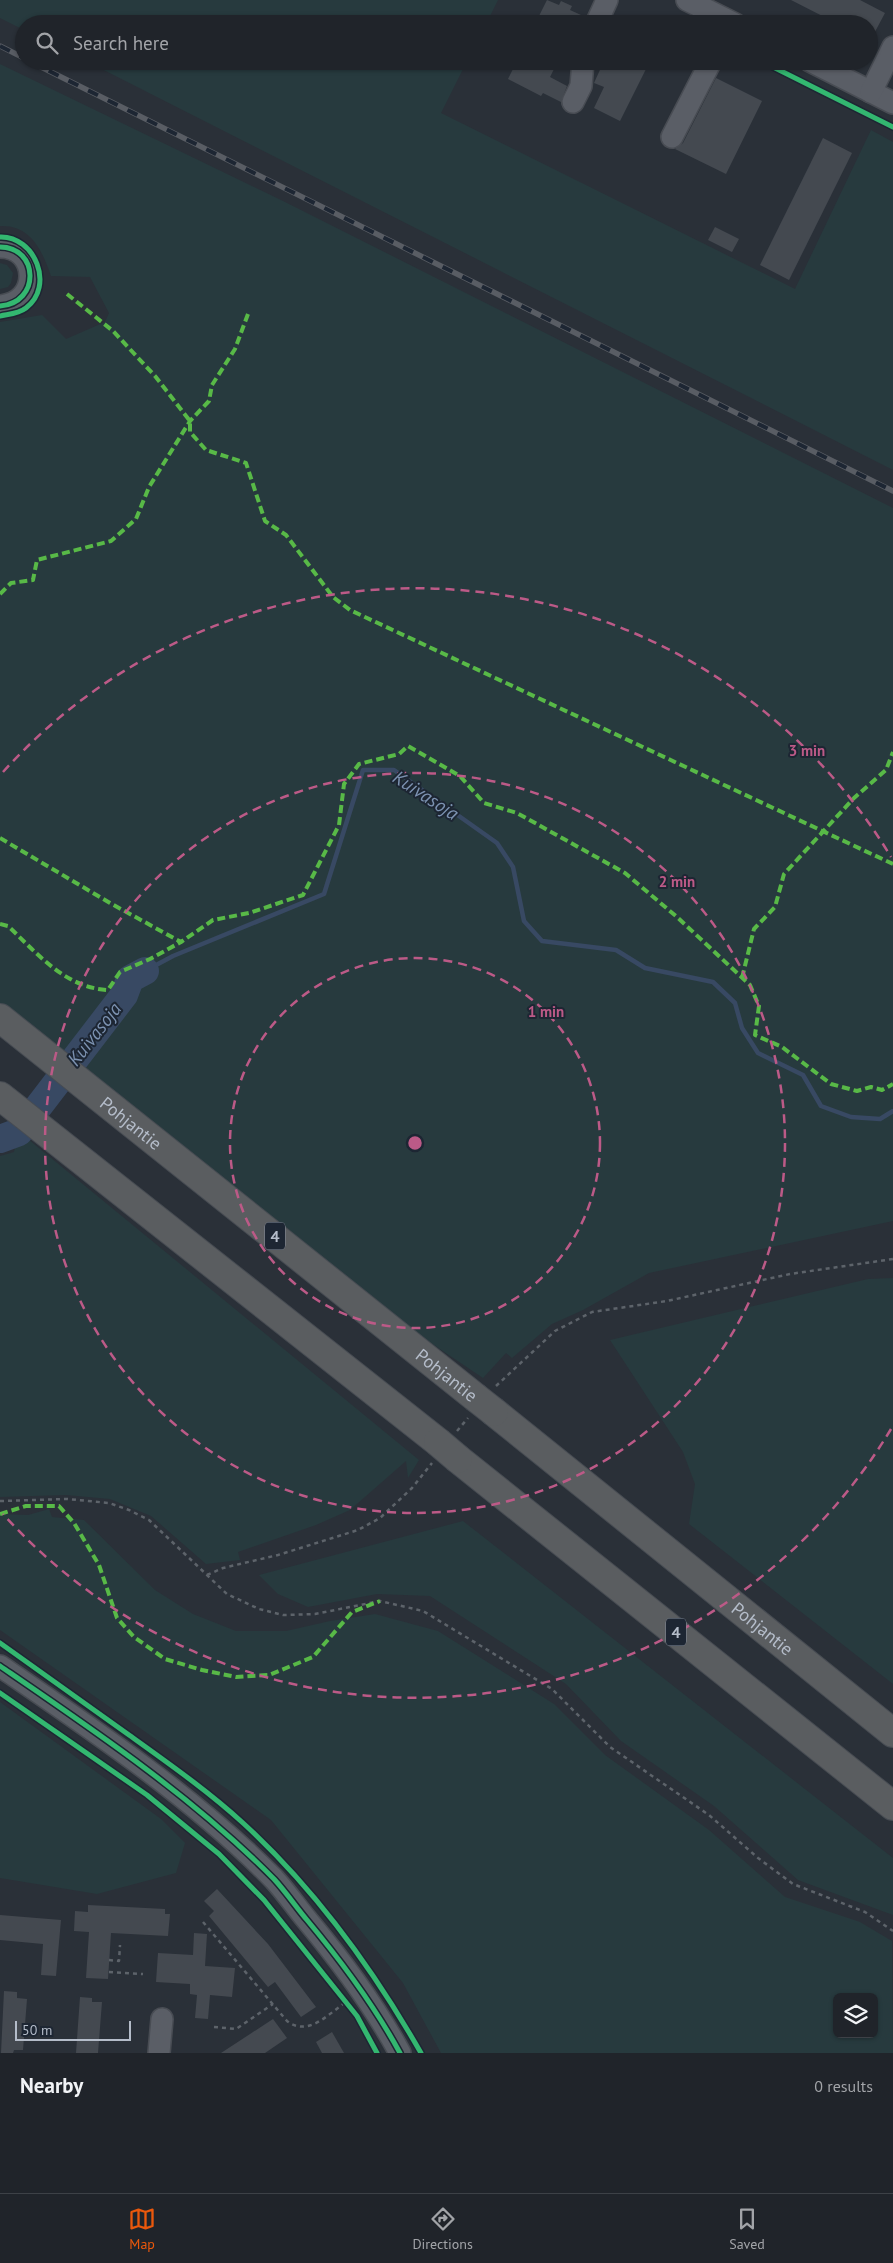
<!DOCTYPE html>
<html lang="en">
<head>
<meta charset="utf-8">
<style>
	body { margin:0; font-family:"PT Sans",sans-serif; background:#282c32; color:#f1f3f6 }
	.controls { position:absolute; right:15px; bottom:15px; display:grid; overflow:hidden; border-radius:8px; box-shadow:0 1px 4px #0004 }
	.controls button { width:45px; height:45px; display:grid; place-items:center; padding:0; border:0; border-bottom:1px solid #3d4147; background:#20242a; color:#f1f3f6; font:25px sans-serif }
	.scale { position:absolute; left:15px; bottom:12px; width:116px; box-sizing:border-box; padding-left:5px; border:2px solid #b4bcc9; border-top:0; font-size:14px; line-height:18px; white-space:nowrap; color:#b4bcc9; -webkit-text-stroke:4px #1d2633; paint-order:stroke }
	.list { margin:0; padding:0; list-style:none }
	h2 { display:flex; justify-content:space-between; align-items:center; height:65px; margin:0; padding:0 20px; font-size:21px }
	h2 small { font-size:16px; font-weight:400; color:#a2a4a8 }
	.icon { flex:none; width:28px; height:28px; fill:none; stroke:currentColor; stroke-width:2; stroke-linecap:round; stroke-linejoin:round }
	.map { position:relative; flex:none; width:893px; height:2053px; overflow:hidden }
	.search { position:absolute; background:#20242a; box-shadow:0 1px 4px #0004; left:15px; right:15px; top:15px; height:55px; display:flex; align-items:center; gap:12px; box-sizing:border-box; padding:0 18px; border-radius:28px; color:#a2a4a8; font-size:19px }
	.sheet { height:140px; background:#20242a }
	nav { display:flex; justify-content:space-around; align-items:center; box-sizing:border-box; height:70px; border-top:1px solid #3d4147; background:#20242a; font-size:14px; color:#a2a4a8 }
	nav a { display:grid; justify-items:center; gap:2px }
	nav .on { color:#ea580c }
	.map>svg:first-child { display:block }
	.green { fill:#273a3e; fill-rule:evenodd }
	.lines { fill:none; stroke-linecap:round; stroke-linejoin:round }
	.stream { stroke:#384963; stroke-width:4.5 }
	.river { stroke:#384963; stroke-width:28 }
	.building { fill:#444950 }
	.minor-casing { stroke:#484c53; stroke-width:24 }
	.highway-casing { stroke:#474c53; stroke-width:30 }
	.path { stroke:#5d636a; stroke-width:2.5; stroke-dasharray:4 4; stroke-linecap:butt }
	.minor { stroke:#5a5e66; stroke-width:21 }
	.highway { stroke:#5a5d60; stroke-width:28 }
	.rail-casing { stroke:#595d64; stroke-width:5.5 }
	.rail { stroke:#1d2633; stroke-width:4; stroke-dasharray:11; stroke-linecap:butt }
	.highway-bridge-casing { stroke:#474c53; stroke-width:30; stroke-linecap:butt }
	.highway-bridge { stroke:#5a5d60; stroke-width:28 }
	.quiet { stroke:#58b947; stroke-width:4; stroke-dasharray:8 4; stroke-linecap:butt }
	.cycleway-casing { stroke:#1d2633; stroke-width:8 }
	.cycleway { stroke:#33b770; stroke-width:5 }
	.ring { fill:none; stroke:#bc5a87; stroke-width:2.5; stroke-dasharray:9 6 }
	.labels { text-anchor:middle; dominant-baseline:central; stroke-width:4; stroke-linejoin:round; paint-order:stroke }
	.shield { fill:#1d2633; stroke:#878f9c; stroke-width:1 }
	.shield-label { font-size:16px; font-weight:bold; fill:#b4bcc9 }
	.street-label { font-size:18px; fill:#b4bcc9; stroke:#1d2633 }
	.water-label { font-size:19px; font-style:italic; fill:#7c92b1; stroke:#1d2633 }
	.centre { fill:#bc5a87; stroke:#1d2633; stroke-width:2.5 }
	.ring-label { font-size:15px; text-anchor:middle; font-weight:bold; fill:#bc5a87; stroke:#1d2633; stroke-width:4; stroke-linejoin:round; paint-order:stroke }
</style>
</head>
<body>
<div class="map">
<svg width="893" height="2053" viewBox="0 0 893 2053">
	<rect width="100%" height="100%" fill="#2a3038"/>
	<g class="green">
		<polygon points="0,0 498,0 486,24 24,24 24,30 0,18"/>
		<polygon points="86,61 467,61 441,113 795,289 871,130 893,142 893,470"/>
		<path d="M 0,64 L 285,202 L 893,508 L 893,1221 L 649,1273 L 583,1310 L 552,1324 L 512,1358 L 506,1353 L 483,1378 L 416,1333 L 0,1006 L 0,322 L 42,315 L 66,339 L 105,322 L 109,313 L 90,277 L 51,276 C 42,250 31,225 0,226 Z"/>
		<polygon points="0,263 7,265 13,273 11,283 8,287 0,289"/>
		<polygon points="23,1135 419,1460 408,1478 406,1461 350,1510 316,1525 238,1552 240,1560 206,1564 151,1516 110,1499 66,1495 0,1497 0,1156 14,1152 16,1144"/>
		<polygon points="893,1278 893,1684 689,1524 695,1484 683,1452 610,1340 868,1279"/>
		<path d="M 49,1509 L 52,1517 L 84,1520 L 155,1590 L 193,1614 L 236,1631 L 286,1631 L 330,1621 L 375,1614 L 438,1631 L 554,1704 L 605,1755 L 709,1830 L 785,1897 L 860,1922 L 892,1941 L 893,2053 L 441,2053 L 403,1983 L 271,1820 L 0,1630 L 0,1514 L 28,1515 ZM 837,1997 L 874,1997 L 874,2034 L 837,2034 Z"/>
		<polygon points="463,1521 893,1858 893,1915 798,1880 714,1806 621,1741 566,1684 430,1596 377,1594 308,1607 278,1594 259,1575"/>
		<polygon points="0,1702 161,1819 185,1843 176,1873 97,1894 0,1878"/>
	</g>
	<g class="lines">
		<polyline class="stream" points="145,971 173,956 324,894 363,770 394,770 497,843 513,867 524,921 542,941 616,950 645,968 713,982 735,1003 742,1028 758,1053 803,1075 821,1106 851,1117 880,1119 893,1111"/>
		<polyline class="river" points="0,1139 19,1132 124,995 130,979 145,971"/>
	</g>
	<g class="building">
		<polygon points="547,0 559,5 561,1 572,6 570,10 581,15 577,24 535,24"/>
		<polygon points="791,0 860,0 885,13 869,43 869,24 838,24"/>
		<polygon points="517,61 558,61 550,77 567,86 561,102 543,93 541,96 508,79"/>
		<polygon points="604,61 650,61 620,121 594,108 604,87 594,83"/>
		<polygon points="716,78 762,101 726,174 675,149 683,143"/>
		<polygon points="823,138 852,153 789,280 760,265"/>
		<polygon points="715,227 739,239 732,252 708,240"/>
		<polygon points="217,1889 268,1944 316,2007 301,2017 275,1982 268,1987 209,1916 214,1911 204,1901"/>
		<polygon points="88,1905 165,1909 165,1914 170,1914 168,1936 111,1933 108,1979 86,1978 89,1932 74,1931 75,1911 88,1912"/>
		<polygon points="0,1915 61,1920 56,1976 41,1975 43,1944 0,1940"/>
		<polygon points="194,1933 207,1934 205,1966 235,1968 232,1997 210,1995 208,2019 195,2018 197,1995 190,1994 190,1984 156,1982 158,1953 193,1955"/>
		<polygon points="4,1991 17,1992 17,1998 27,1999 23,2050 14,2050 13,2053 1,2053"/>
		<polygon points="80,1997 92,1998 92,2002 102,2002 98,2053 76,2053"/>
		<polygon points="273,2019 287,2038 265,2053 221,2053"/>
		<polygon points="332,2032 344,2053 322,2053 316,2042"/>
	</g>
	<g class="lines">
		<g class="minor-casing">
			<g id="minor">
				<polyline points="687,0 735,24"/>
				<polyline points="596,24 607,0"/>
				<polyline points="810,61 893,103"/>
				<polyline points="871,92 893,47"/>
				<polyline points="573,102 581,86 583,61"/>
				<polyline points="672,137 711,61"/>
				<path d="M 0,247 C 39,247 41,303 0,306"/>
				<path d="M 0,1666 C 95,1731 193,1797 274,1879 C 286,1892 296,1907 307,1920 C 342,1962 374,2005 400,2053"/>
				<polyline points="159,2053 162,2019"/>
			</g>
		</g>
		<g class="highway-casing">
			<g id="highway">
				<path id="s1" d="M 0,1018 L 475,1397"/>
				<polyline points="0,1096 438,1442"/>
				<path id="s2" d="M 494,1412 L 893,1733"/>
				<polyline points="458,1459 893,1806"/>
			</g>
		</g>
		<g class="path">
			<polyline points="669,24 676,24"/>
			<polyline points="496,1386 555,1331 592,1312 667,1301 790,1274 893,1259"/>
			<polyline points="457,1431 468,1418"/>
			<polyline points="0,1501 67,1499 109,1503 129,1510 149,1520 227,1594 259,1609 283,1615 315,1614 380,1601 423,1611 552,1689 610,1747 709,1815 758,1858 793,1884 865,1912 893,1931"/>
			<polyline points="207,1575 223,1568 278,1555 358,1530 380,1518 412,1488 432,1463"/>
			<path d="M 203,1922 L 287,2021 C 308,2037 327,2015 346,2002"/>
			<polyline points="109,1960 119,1961 120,1945"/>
			<polyline points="109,1972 143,1974"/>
			<polyline points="214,2027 236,2029 273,2004"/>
		</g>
		<use href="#minor" class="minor"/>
		<use href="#highway" class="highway"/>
		<g class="rail-casing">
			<g id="rail">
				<polyline points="0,46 24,58"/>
				<polyline points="29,61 893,491"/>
			</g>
		</g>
		<use href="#rail" class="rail"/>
		<g class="highway-bridge-casing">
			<g id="highway-bridge">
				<polyline points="475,1397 494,1412"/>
				<polyline points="438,1442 458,1459"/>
			</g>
		</g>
		<use href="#highway-bridge" class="highway-bridge"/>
		<g class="quiet">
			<polyline points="67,294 113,331 155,376 190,421 190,432 206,450 246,463 265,521 286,535 333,597 350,610 893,864"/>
			<polyline points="0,594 11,583 33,580 37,560 111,541 136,519 149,487 190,421 209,401 212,385 235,349 248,314"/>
			<polyline points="0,838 110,903 181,942 213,920 249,913 303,895 339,825 344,784 359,764 399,754 408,746 460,776 484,803 517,813 625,873 677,917 750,985 759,1006 755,1035 782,1047 831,1084 857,1091 871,1087 882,1090 893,1084"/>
			<path d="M 0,924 L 8,926 C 37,953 65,988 108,990 L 120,972 L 150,959 L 181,942"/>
			<polyline points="742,978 754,929 775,907 784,874 854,798 886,770 893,752"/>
			<polyline points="0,1514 26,1506 59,1506 74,1523 99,1565 117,1618 134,1637 165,1659 202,1670 236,1677 269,1675 313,1657 352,1612 380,1601"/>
		</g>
		<g class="cycleway-casing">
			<g id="cycleway">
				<polyline points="761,61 893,127"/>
				<path d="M 0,237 C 35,236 55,286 26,308 C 18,314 9,314 0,316"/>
				<path d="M 0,247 C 39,247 41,303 0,306"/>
				<path d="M 0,1643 C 43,1674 86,1704 129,1735 C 168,1763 208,1791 243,1823 C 315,1889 373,1969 421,2053"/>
				<path d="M 0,1666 C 95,1731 193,1797 274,1879 C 286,1892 296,1907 307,1920 C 342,1962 374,2005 400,2053"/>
				<polyline points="0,1693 147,1795 219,1854 264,1900 357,2016 377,2053"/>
			</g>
		</g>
		<use href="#cycleway" class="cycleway"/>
	</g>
	<g class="ring">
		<circle cx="415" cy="1143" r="185"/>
		<circle cx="415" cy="1143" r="370"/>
		<path d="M891 1429A555 555 0 0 1 3 1514M3 772A555 555 0 0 1 891 857"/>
	</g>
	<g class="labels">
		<g class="shield">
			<rect x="265" y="1222.5" width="20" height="27" rx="4"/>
			<rect x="666" y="1618.5" width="20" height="27" rx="4"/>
		</g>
		<g class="shield-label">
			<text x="275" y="1236">4</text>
			<text x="676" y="1632">4</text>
		</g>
		<g class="street-label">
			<text stroke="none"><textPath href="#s1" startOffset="168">Pohjantie</textPath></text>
			<text stroke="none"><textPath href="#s1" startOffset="572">Pohjantie</textPath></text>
			<text stroke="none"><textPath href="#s2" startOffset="345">Pohjantie</textPath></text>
		</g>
		<g class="water-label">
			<text transform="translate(426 795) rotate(33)">Kuivasoja</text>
			<text transform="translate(94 1034) rotate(-52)">Kuivasoja</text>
		</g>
	</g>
	<circle cx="415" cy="1143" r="8" class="centre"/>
	<g class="ring-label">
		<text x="807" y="756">3 min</text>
		<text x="677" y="887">2 min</text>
		<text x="546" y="1017">1 min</text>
	</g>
</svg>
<div class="controls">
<button><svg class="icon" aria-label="layers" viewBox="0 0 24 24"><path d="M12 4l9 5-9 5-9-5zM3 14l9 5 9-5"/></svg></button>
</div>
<div class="scale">50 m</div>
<div class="search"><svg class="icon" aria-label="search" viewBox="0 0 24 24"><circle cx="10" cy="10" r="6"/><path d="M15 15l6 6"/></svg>Search here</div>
</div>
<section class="sheet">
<h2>Nearby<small>0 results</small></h2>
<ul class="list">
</ul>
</section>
<nav>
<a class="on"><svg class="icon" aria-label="map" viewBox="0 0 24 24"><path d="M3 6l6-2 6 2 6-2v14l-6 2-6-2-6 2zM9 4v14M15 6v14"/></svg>Map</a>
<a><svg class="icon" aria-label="directions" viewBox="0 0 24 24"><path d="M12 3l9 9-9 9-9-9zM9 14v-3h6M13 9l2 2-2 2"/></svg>Directions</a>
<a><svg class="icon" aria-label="saved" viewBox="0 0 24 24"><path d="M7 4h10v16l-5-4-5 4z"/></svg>Saved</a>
</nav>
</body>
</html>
